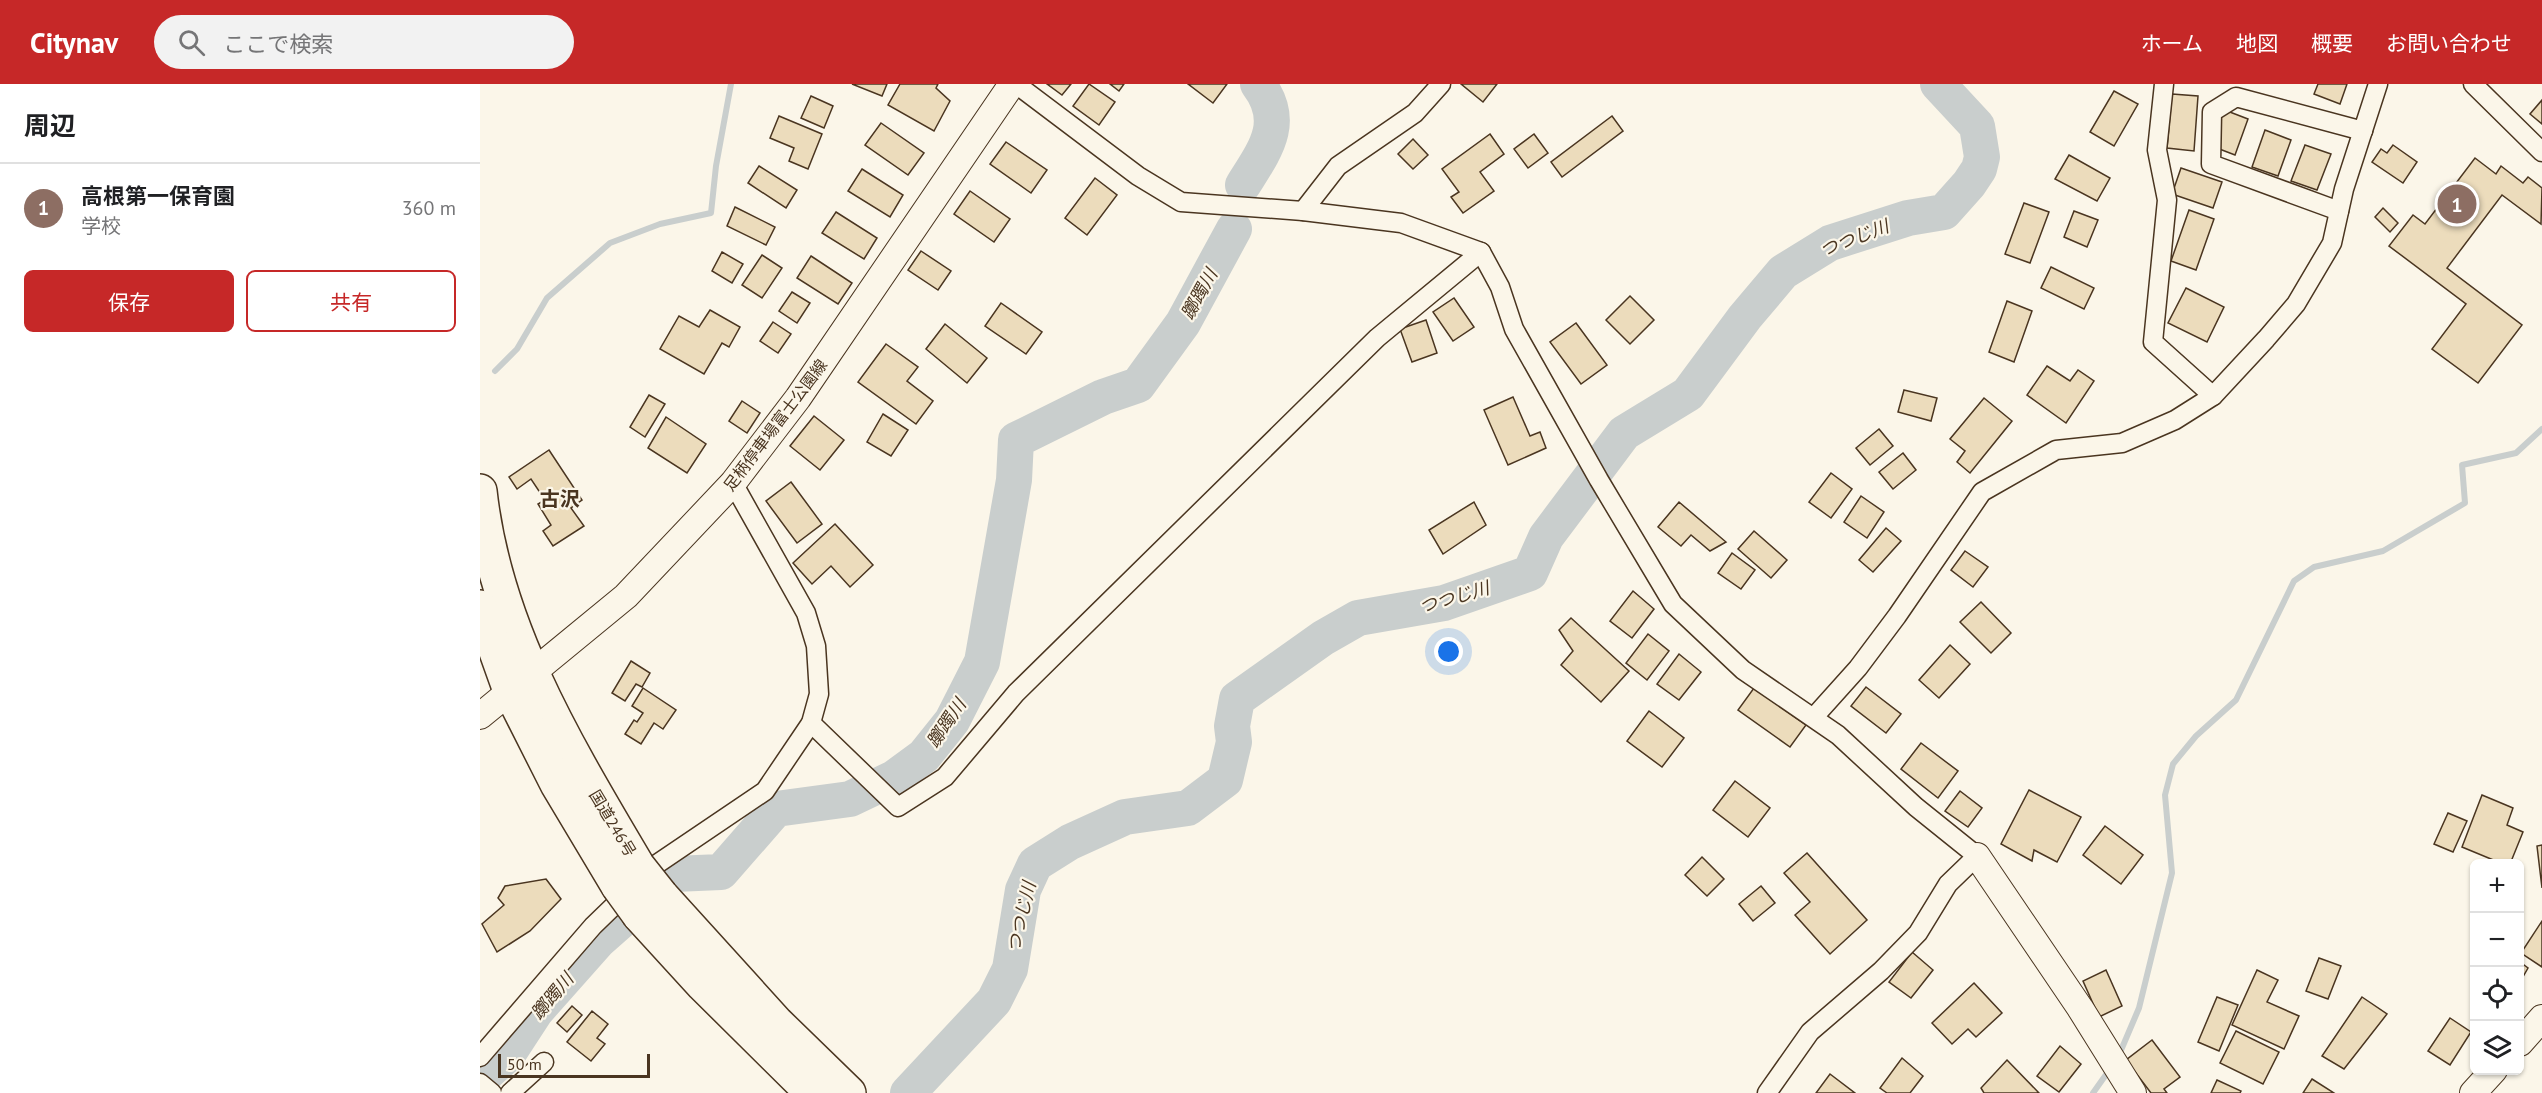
<!DOCTYPE html>
<html lang="ja">
<head>
<meta charset="utf-8">
<style>
	body { margin:0; font-family:"PT Sans","Noto Sans JP",sans-serif; background:#f2f2f2; color:#202124 }
	.controls { position:absolute; right:18px; bottom:18px; display:grid; overflow:hidden; border-radius:9px; box-shadow:0 2px 4px #0004 }
	.controls button { width:54px; height:54px; display:grid; place-items:center; padding:0; border:0; border-bottom:2px solid #e0e0e0; background:#fff; color:#202124; font:30px sans-serif }
	.scale { position:absolute; left:18px; bottom:15px; width:152px; box-sizing:border-box; padding-left:6px; border:3px solid #4a3520; border-top:0; font-size:16px; line-height:21px; white-space:nowrap; color:#4a3520; -webkit-text-stroke:4px #fbf6e9; paint-order:stroke }
	.you { position:absolute; left:969px; top:568px; width:21px; height:21px; margin:-15px; border:4px solid #fff; border-radius:50%; background:#1a73e8; box-shadow:0 0 0 9px #1a73e833 }
	.badge { display:grid; place-items:center; width:39px; height:39px; border-radius:50%; background:#c62828; color:#fff; font-size:20px; font-weight:700 }
	.pin { position:absolute; translate:-50% -50%; border:3px solid #fff; box-shadow:0 2px 6px #0006 }
	.list { margin:0; padding:0; list-style:none }
	h2 { display:flex; justify-content:space-between; align-items:center; height:78px; margin:0; padding:0 24px; font-size:26px }
	h2 small { font-size:20px; font-weight:400; color:#757577 }
	.list li { display:grid; grid-template-columns:39px 1fr auto; gap:18px; align-items:center; box-sizing:border-box; height:90px; padding:0 24px; border-top:2px solid #e0e0e0 }
	.list b { display:block; font-size:22px; white-space:nowrap }
	.list p { margin:0; font-size:20px; white-space:nowrap; color:#757577 }
	.list em { font-size:20px; font-style:normal; color:#757577 }
	.actions { display:flex; gap:12px; padding:18px 24px }
	.actions a { flex:1; padding:14px 0; border:2px solid #c62828; border-radius:9px; text-align:center; font-size:21px; color:#c62828 }
	.actions .main { background:#c62828; color:#fff }
	.icon { flex:none; width:33px; height:33px; fill:none; stroke:currentColor; stroke-width:2; stroke-linecap:round; stroke-linejoin:round }
	.map { position:relative; flex:none; width:2062px; height:1009px; overflow:hidden }
	header { display:flex; align-items:center; gap:36px; box-sizing:border-box; height:84px; padding:0 30px; background:#c62828; color:#fff }
	header strong { font-size:28px }
	nav { display:flex; gap:33px; margin-inline-start:auto; font-size:21px }
	.search { width:420px; height:54px; background:#f2f2f2; display:flex; align-items:center; gap:15px; box-sizing:border-box; padding:0 21px; border-radius:33px; color:#757577; font-size:22px }
	main { display:flex }
	aside { flex:1; background:#fff }
	.map>svg:first-child { display:block }
	.lines { fill:none; stroke-linecap:round; stroke-linejoin:round }
	.stream { stroke:#c9cecd; stroke-width:6 }
	.river { stroke:#c9cecd; stroke-width:36 }
	.building { fill:#ecdcbc; stroke:#4a3520; stroke-width:1.5 }
	.street-casing { stroke:#4a3520; stroke-width:21 }
	.secondary-casing { stroke:#4a3520; stroke-width:28 }
	.highway-casing { stroke:#4a3520; stroke-width:36 }
	.street { stroke:#fbf6e9; stroke-width:18 }
	.secondary { stroke:#fbf6e9; stroke-width:26 }
	.highway { stroke:#fbf6e9; stroke-width:33 }
	.highway-bridge-casing { stroke:#4a3520; stroke-width:36; stroke-linecap:butt }
	.highway-bridge { stroke:#fbf6e9; stroke-width:33 }
	.labels { text-anchor:middle; dominant-baseline:central; stroke-width:4.5; stroke-linejoin:round; paint-order:stroke }
	.street-label { font-size:16px; fill:#4a3520; stroke:#fbf6e9 }
	.water-label { font-size:18px; font-style:italic; fill:#4a3520; stroke:#fbf6e9 }
	.quarter-label { font-size:20px; font-weight:bold; fill:#4a3520; stroke:#fbf6e9 }
</style>
</head>
<body>
<header>
<strong>Citynav</strong>
<div class="search"><svg class="icon" aria-label="search" viewBox="0 0 24 24"><circle cx="10" cy="10" r="6"/><path d="M15 15l6 6"/></svg>ここで検索</div>
<nav><a>ホーム</a><a>地図</a><a>概要</a><a>お問い合わせ</a></nav>
</header>
<main>
<aside>
<h2>周辺<small></small></h2>
<ul class="list">
<li><span class="badge" style="background:#8d6e63">1</span><div><b>高根第一保育園</b><p>学校</p></div><em>360 m</em></li>
</ul>
<div class="actions"><a class="main">保存</a><a>共有</a></div>
</aside>
<div class="map">
<svg width="2062" height="1009" viewBox="0 0 2062 1009">
	<rect width="100%" height="100%" fill="#fbf6e9"/>
	<g class="lines">
		<g class="stream">
			<polyline points="15,287 37,265 67,214 130,159 180,140 231,129 236,82 251,0"/>
			<polyline points="1639,971 1659,924 1692,789 1685,711 1693,680 1716,652 1756,616 1814,497 1834,483 1903,467 1985,419 1982,381 2036,369 2062,345"/>
			<polyline points="1613,1009 1630,985"/>
		</g>
		<g class="river">
			<path d="M 763,101 C 785,66 807,38 778,0"/>
			<polyline points="0,995 28,970 56,927 118,857 194,790 241,788 296,725 370,715 414,694 444,672 472,637 502,578 534,396 536,356 623,313 658,301 703,239 754,145"/>
			<polyline points="428,1009 514,917 530,885 543,806 555,780 590,758 645,733 708,724 745,696 754,658 752,642 757,615 843,554 878,534 964,519 1050,489 1066,453 1144,349 1208,310 1265,233 1303,188 1350,159 1428,134 1464,128 1489,100 1499,85 1502,73 1497,42 1458,0"/>
		</g>
	</g>
	<g class="building">
		<polygon points="372,0 407,0 402,12"/>
		<polygon points="420,0 458,0 456,4 470,17 454,47 408,21"/>
		<polygon points="567,0 591,0 582,11"/>
		<polygon points="609,0 635,18 619,41 593,22"/>
		<polygon points="630,0 644,0 639,7"/>
		<polygon points="708,0 747,0 733,19"/>
		<polygon points="981,0 1017,0 1003,18"/>
		<polygon points="1838,0 1867,0 1860,20 1834,10"/>
		<polygon points="1634,7 1658,20 1634,62 1610,48"/>
		<polygon points="1692,10 1718,12 1714,67 1687,64"/>
		<polygon points="331,12 353,22 344,44 321,34"/>
		<polygon points="2062,16 2062,40 2050,30"/>
		<polygon points="1742,25 1768,35 1755,71 1729,61"/>
		<polygon points="299,32 342,50 328,85 309,77 314,64 290,54"/>
		<polygon points="1132,32 1143,47 1082,93 1071,78"/>
		<polygon points="401,39 444,69 428,91 385,61"/>
		<polygon points="1785,46 1811,56 1798,92 1772,83"/>
		<polygon points="1010,50 1024,70 1000,88 1014,107 983,129 971,113 979,108 962,85"/>
		<polygon points="1054,50 1068,69 1048,84 1034,65"/>
		<polygon points="933,55 948,71 933,85 918,70"/>
		<polygon points="526,58 567,86 551,109 510,80"/>
		<polygon points="1825,61 1851,70 1837,106 1811,97"/>
		<polygon points="1913,61 1937,78 1923,99 1892,78 1901,65 1907,69"/>
		<polygon points="1589,71 1630,94 1617,117 1575,95"/>
		<polygon points="1995,74 2016,90 2021,82 2043,99 2048,93 2062,104 2061,140 2022,111 1967,184 2042,241 1998,299 1952,265 1986,220 1909,162 1933,131 1945,140"/>
		<polygon points="279,82 317,106 306,124 268,99"/>
		<polygon points="1701,84 1742,98 1733,124 1692,110"/>
		<polygon points="382,85 423,111 410,133 368,107"/>
		<polygon points="615,94 637,111 607,151 585,134"/>
		<polygon points="490,107 530,135 514,158 474,130"/>
		<polygon points="1544,119 1569,128 1550,179 1525,170"/>
		<polygon points="255,123 295,143 286,161 247,142"/>
		<polygon points="1903,124 1918,139 1910,148 1895,133"/>
		<polygon points="1709,126 1734,135 1716,186 1691,177"/>
		<polygon points="1594,127 1618,136 1607,163 1584,153"/>
		<polygon points="356,128 397,154 384,175 342,149"/>
		<polygon points="441,167 471,187 458,206 428,186"/>
		<polygon points="242,168 263,180 252,199 232,187"/>
		<polygon points="282,171 302,184 282,214 262,201"/>
		<polygon points="331,172 372,199 358,220 317,194"/>
		<polygon points="1571,183 1614,204 1604,225 1561,204"/>
		<polygon points="1706,204 1744,223 1727,258 1688,239"/>
		<polygon points="312,208 330,219 317,239 299,227"/>
		<polygon points="1150,212 1174,236 1150,260 1126,236"/>
		<polygon points="974,214 994,243 973,257 953,228"/>
		<polygon points="1527,217 1552,227 1534,278 1509,268"/>
		<polygon points="521,219 562,248 546,270 505,242"/>
		<polygon points="230,226 260,243 249,263 242,259 224,290 180,265 199,232 219,243"/>
		<polygon points="946,236 957,269 932,278 920,245"/>
		<polygon points="293,238 311,250 298,269 280,257"/>
		<polygon points="1096,239 1127,281 1101,300 1070,258"/>
		<polygon points="465,240 507,274 487,299 446,265"/>
		<polygon points="406,260 438,283 427,297 453,317 436,340 378,298"/>
		<polygon points="1567,282 1590,297 1598,286 1614,297 1586,339 1547,311"/>
		<polygon points="1424,306 1457,314 1451,337 1418,328"/>
		<polygon points="169,311 185,320 165,353 150,343"/>
		<polygon points="1033,313 1050,352 1060,348 1066,364 1028,381 1004,326"/>
		<polygon points="1504,314 1532,337 1490,389 1477,378 1485,367 1470,355"/>
		<polygon points="262,317 280,329 267,349 249,337"/>
		<polygon points="403,330 428,346 411,372 387,358"/>
		<polygon points="334,332 364,356 340,386 310,362"/>
		<polygon points="186,333 226,360 207,389 168,364"/>
		<polygon points="1399,345 1413,362 1390,381 1376,364"/>
		<polygon points="69,366 102,416 91,424 104,442 73,462 63,447 71,441 58,420 65,416 51,395 37,405 29,393"/>
		<polygon points="1423,369 1436,386 1413,405 1399,388"/>
		<polygon points="1351,389 1372,405 1351,434 1329,418"/>
		<polygon points="311,398 342,440 317,459 286,417"/>
		<polygon points="1381,412 1404,428 1387,454 1364,438"/>
		<polygon points="994,418 1006,441 963,470 949,446"/>
		<polygon points="1199,418 1246,458 1230,467 1211,451 1201,462 1178,443"/>
		<polygon points="355,440 393,481 370,503 351,482 332,500 313,479"/>
		<polygon points="1406,444 1421,457 1393,488 1379,476"/>
		<polygon points="1274,447 1307,476 1291,494 1258,465"/>
		<polygon points="1485,467 1508,483 1493,503 1471,486"/>
		<polygon points="1252,469 1275,486 1261,505 1238,489"/>
		<polygon points="1153,507 1174,525 1152,554 1130,537"/>
		<polygon points="1501,518 1531,549 1511,569 1480,538"/>
		<polygon points="1091,534 1149,587 1121,618 1081,581 1093,567 1079,546"/>
		<polygon points="1168,550 1189,567 1167,596 1146,579"/>
		<polygon points="1470,561 1490,580 1459,614 1439,596"/>
		<polygon points="1199,570 1221,588 1199,616 1177,600"/>
		<polygon points="151,577 170,589 162,603 156,600 145,617 132,609"/>
		<polygon points="1386,603 1421,630 1406,649 1371,622"/>
		<polygon points="163,604 196,626 183,645 174,639 161,660 145,650 154,636 157,638 163,629 152,622"/>
		<polygon points="1274,604 1326,641 1310,663 1258,626"/>
		<polygon points="1169,627 1204,654 1182,683 1147,657"/>
		<polygon points="1441,659 1478,687 1458,714 1421,685"/>
		<polygon points="1255,697 1290,724 1268,753 1233,726"/>
		<polygon points="1549,706 1601,733 1577,778 1554,766 1552,777 1521,760"/>
		<polygon points="1480,707 1502,724 1488,743 1465,727"/>
		<polygon points="2002,711 2033,724 2027,741 2043,748 2030,780 2023,780 1982,763"/>
		<polygon points="1968,729 1987,737 1973,768 1954,760"/>
		<polygon points="1625,742 1663,771 1641,800 1603,771"/>
		<polygon points="2062,761 2062,804 2057,762"/>
		<polygon points="1327,769 1387,836 1350,870 1315,831 1330,818 1304,789"/>
		<polygon points="1222,773 1244,795 1227,812 1205,791"/>
		<polygon points="66,795 81,815 50,847 17,868 2,840 24,821 18,814 25,802"/>
		<polygon points="1281,802 1295,819 1273,837 1259,820"/>
		<polygon points="2062,837 2062,883 2041,869"/>
		<polygon points="1432,868 1453,886 1431,914 1409,898"/>
		<polygon points="1839,874 1861,882 1848,915 1826,907"/>
		<polygon points="2040,878 2048,884 2040,898"/>
		<polygon points="1626,886 1642,922 1619,933 1603,897"/>
		<polygon points="1777,886 1798,896 1787,918 1819,932 1804,965 1752,941"/>
		<polygon points="1494,899 1522,929 1496,953 1488,945 1472,960 1452,939"/>
		<polygon points="1737,913 1758,921 1739,967 1718,958"/>
		<polygon points="1882,913 1907,930 1864,985 1842,972"/>
		<polygon points="92,922 102,931 87,948 77,939"/>
		<polygon points="112,927 128,940 117,954 125,960 111,977 87,958"/>
		<polygon points="1970,934 1991,948 1970,981 1948,967"/>
		<polygon points="1756,947 1799,968 1783,1000 1740,979"/>
		<polygon points="1672,956 1700,993 1684,1005 1687,1009 1671,1009 1646,976"/>
		<polygon points="1580,962 1601,980 1579,1008 1557,992"/>
		<polygon points="1422,974 1443,992 1430,1009 1407,1009 1400,1004"/>
		<polygon points="1527,976 1559,1009 1504,1009 1501,1004"/>
		<polygon points="1350,990 1375,1009 1336,1009"/>
		<polygon points="1832,995 1854,1009 1823,1009"/>
		<polygon points="1737,996 1761,1007 1760,1009 1731,1009"/>
	</g>
	<g class="lines">
		<g class="street-casing">
			<g id="street">
				<polyline points="536,0 658,92 701,118 823,127 921,139 1001,168 1020,203 1034,245 1119,396 1193,520 1263,586 1358,651 1436,723 1497,772 1468,800 1438,849 1401,887 1330,948 1287,1009"/>
				<polyline points="1684,0 1677,66 1687,116 1673,258 1733,312"/>
				<polyline points="1993,0 2062,68"/>
				<polyline points="823,127 858,82 935,29 961,0"/>
				<polyline points="1859,127 1731,80 1732,28 1756,13 1883,47"/>
				<polyline points="1334,633 1378,584 1417,532 1502,408 1576,366 1642,359 1695,336 1733,312 1786,255 1816,220 1852,159 1864,105 1898,0"/>
				<polyline points="331,639 418,723 465,693 536,609 897,254 1001,168"/>
				<polyline points="0,973 113,842 177,780 285,707 331,639 339,610 336,562 326,529 253,399"/>
				<polyline points="0,999 12,1009"/>
				<polyline points="30,1009 64,978"/>
			</g>
		</g>
		<g class="secondary-casing">
			<g id="secondary">
				<polyline points="0,632 146,512 253,399 318,314 532,0"/>
				<polyline points="1497,772 1600,924 1653,1009"/>
				<polyline points="2040,959 2062,934"/>
				<polyline points="1993,1009 2014,986"/>
			</g>
		</g>
		<g class="highway-casing">
			<g id="highway">
				<path d="M 0,407 C 15,545 89,665 158,782"/>
				<polyline points="0,523 30,607 77,700 138,802"/>
				<polyline points="181,811 297,939 369,1009"/>
				<polyline points="159,831 223,901 332,1009"/>
			</g>
		</g>
		<use href="#street" class="street"/>
		<use href="#secondary" class="secondary"/>
		<use href="#highway" class="highway"/>
		<g class="highway-bridge-casing">
			<g id="highway-bridge">
				<polyline points="158,782 181,811"/>
				<polyline points="138,802 159,831"/>
			</g>
		</g>
		<use href="#highway-bridge" class="highway-bridge"/>
	</g>
	<g class="labels">
		<g class="street-label">
			<text transform="translate(295 341) rotate(-53)">足柄停車場富士公園線</text>
			<text transform="translate(133 739) rotate(59)">国道246号</text>
		</g>
		<g class="water-label">
			<text transform="translate(1374 154) rotate(-21)">つつじ川</text>
			<text transform="translate(719 210) rotate(-61)">躑躅川</text>
			<text transform="translate(974 513) rotate(-16)">つつじ川</text>
			<text transform="translate(466 639) rotate(-56)">躑躅川</text>
			<text transform="translate(541 833) rotate(-77)">つつじ川</text>
			<text transform="translate(72 912) rotate(-50)">躑躅川</text>
		</g>
		<g class="quarter-label">
			<text x="80" y="415">古沢</text>
		</g>
	</g>
</svg>
<div class="controls">
<button>+</button>
<button>−</button>
<button><svg class="icon" aria-label="locate" viewBox="0 0 24 24"><circle cx="12" cy="12" r="6"/><path d="M12 2v4M12 18v4M2 12h4M18 12h4"/></svg></button>
<button><svg class="icon" aria-label="layers" viewBox="0 0 24 24"><path d="M12 4l9 5-9 5-9-5zM3 14l9 5 9-5"/></svg></button>
</div>
<div class="scale">50 m</div>
<div class="you"></div>
<div class="pin badge" style="left:1977px;top:120px;background:#8d6e63">1</div>
</div>
</main>
</body>
</html>
